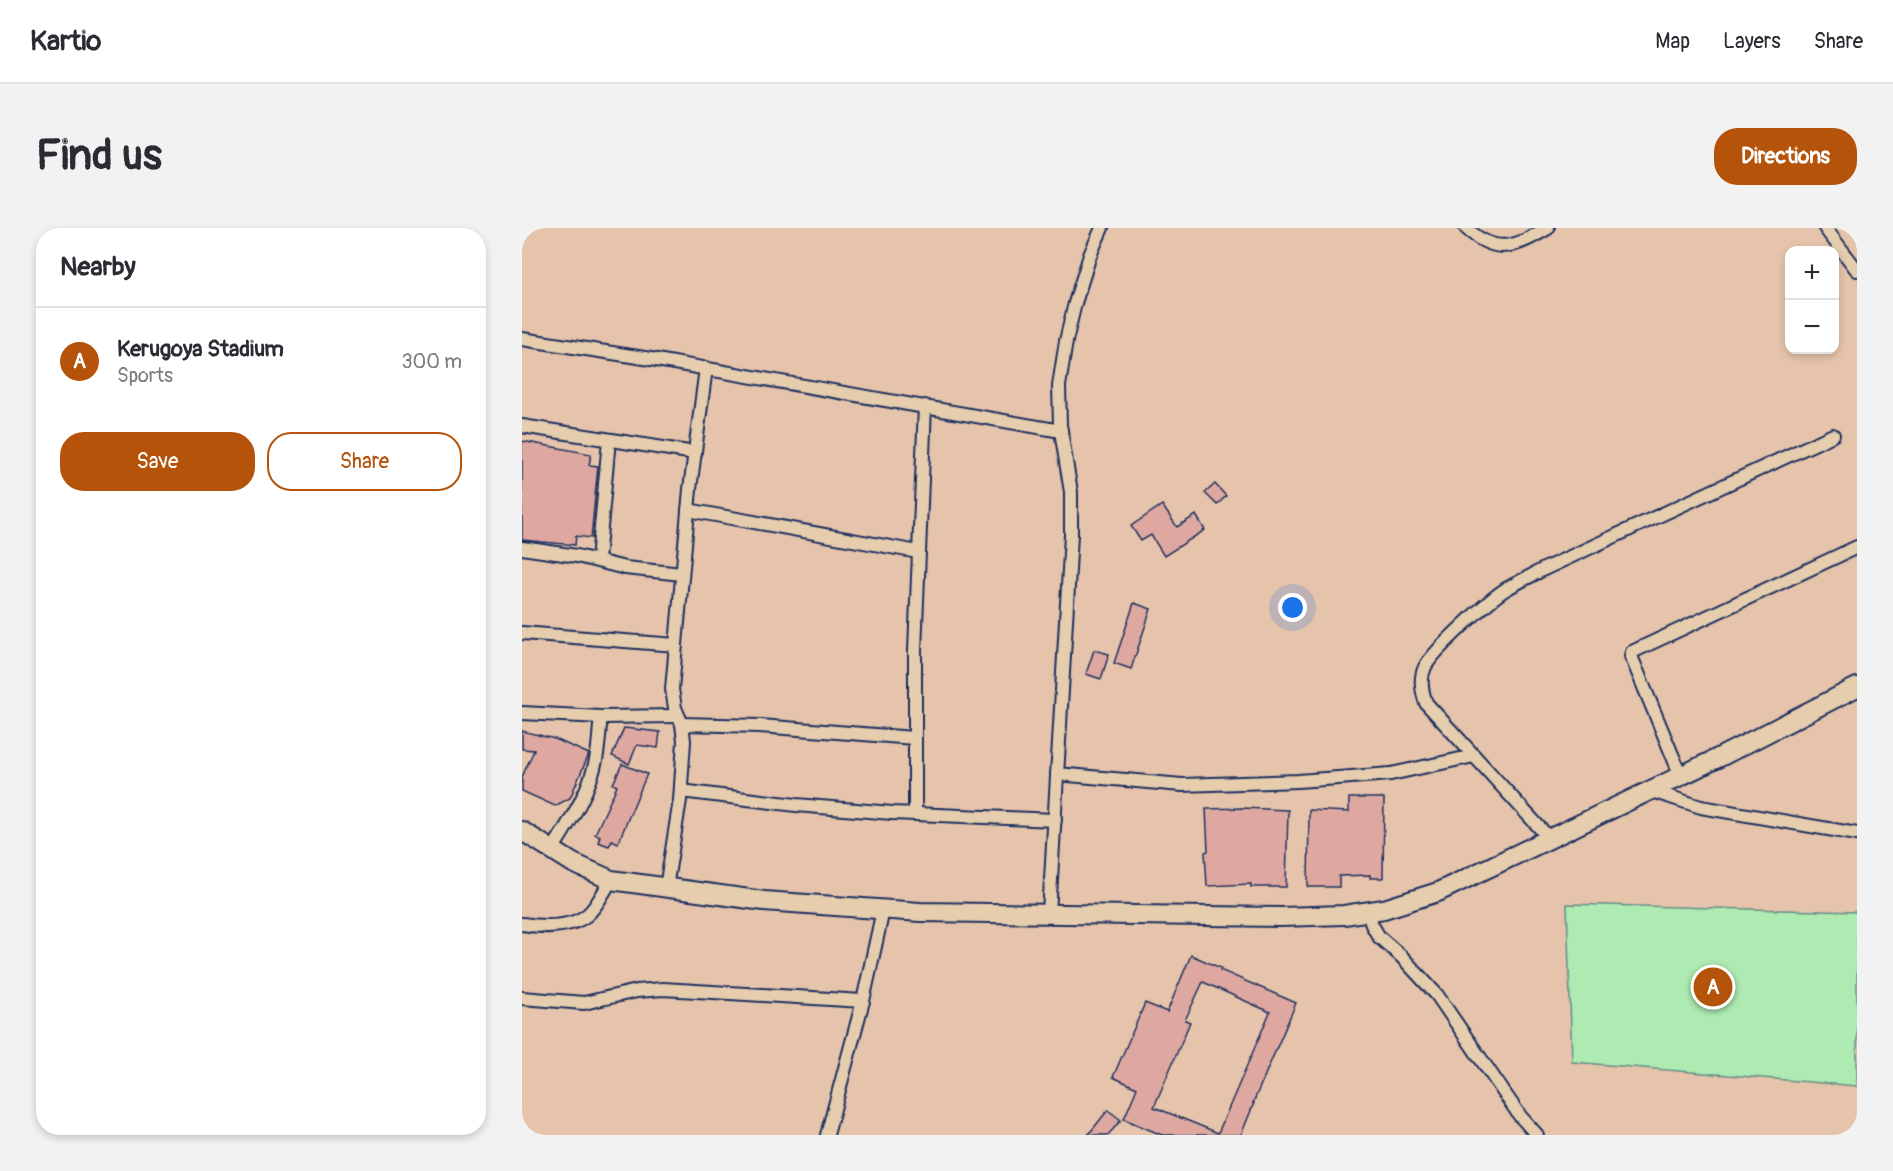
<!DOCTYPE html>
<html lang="en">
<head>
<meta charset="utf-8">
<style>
	body { margin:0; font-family:Pangolin,sans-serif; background:#f2f2f3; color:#2b2b33 }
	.controls { position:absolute; right:18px; top:18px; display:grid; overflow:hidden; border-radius:12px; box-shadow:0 3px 9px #0003 }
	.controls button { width:54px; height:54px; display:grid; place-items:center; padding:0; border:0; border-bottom:2px solid #e1e1e2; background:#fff; color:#2b2b33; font:30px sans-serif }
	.you { position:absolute; left:771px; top:380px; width:21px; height:21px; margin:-15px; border:4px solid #fff; border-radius:50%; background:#1a73e8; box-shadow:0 0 0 9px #1a73e833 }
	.badge { display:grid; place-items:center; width:39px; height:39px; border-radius:50%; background:#b45309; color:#fff; font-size:20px; font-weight:700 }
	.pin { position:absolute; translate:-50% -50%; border:3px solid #fff; box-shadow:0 2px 6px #0006 }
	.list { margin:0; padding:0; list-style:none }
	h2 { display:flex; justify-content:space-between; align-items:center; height:78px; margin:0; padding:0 24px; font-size:26px }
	h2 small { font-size:20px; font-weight:400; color:#7c7c81 }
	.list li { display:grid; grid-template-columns:39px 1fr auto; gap:18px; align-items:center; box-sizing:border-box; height:108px; padding:0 24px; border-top:2px solid #e1e1e2 }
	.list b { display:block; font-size:22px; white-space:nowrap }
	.list p { margin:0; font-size:20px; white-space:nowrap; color:#7c7c81 }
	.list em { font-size:20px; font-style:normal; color:#7c7c81 }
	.actions { display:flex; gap:12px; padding:18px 24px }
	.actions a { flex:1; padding:14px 0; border:2px solid #b45309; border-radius:24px; text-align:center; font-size:21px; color:#b45309 }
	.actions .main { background:#b45309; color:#fff }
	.map { position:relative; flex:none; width:1335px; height:907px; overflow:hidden; border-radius:24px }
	header { display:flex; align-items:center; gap:36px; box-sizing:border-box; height:84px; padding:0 30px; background:#fff; border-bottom:2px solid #e1e1e2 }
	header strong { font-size:28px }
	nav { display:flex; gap:33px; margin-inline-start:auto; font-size:21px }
	.intro { display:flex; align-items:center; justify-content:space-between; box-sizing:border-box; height:144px; padding:0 36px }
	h1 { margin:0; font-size:42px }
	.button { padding:15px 27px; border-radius:24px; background:#b45309; color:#fff; font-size:21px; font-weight:700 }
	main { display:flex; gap:36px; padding:0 36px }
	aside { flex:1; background:#fff; border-radius:24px; box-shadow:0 3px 9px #0003 }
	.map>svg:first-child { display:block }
	.green { fill:#aeebb2; stroke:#648d88; stroke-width:1.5 }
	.building { fill:#dea8a1; stroke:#1b2f5e; stroke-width:1.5; fill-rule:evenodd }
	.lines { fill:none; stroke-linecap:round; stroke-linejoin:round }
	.minor-casing { stroke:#1b2f5e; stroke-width:16 }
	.secondary-casing { stroke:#1b2f5e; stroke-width:22 }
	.minor { stroke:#e5cdad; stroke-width:12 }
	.secondary { stroke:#e5cdad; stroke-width:18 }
</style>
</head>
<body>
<header>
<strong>Kartio</strong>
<nav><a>Map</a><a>Layers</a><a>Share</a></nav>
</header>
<div class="intro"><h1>Find us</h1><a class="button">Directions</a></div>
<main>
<aside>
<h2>Nearby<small></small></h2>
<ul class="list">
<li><span class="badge">A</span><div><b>Kerugoya Stadium</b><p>Sports</p></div><em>300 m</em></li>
</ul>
<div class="actions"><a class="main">Save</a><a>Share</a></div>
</aside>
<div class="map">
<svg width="1335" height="907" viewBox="0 0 1335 907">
	<rect width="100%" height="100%" fill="#e6c4ab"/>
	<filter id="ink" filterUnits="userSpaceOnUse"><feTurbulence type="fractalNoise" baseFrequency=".0167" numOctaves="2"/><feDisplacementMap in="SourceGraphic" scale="12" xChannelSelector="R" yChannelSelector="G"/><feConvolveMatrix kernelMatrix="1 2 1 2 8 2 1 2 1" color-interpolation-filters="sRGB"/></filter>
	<g filter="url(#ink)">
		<polygon class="green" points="1045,676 1335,684 1335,858 1050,834"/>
		<g class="building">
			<polygon points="0,213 69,226 67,237 76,238 69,310 54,308 53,317 0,312"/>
			<polygon points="693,256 704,268 695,277 683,265"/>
			<polygon points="640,277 655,299 674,287 683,302 642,328 629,307 619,313 609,298"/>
			<polygon points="612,375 629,381 609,441 592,435"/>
			<polygon points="572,422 587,426 579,451 564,446"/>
			<polygon points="102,500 138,504 136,520 115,517 107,536 90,528"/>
			<polygon points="0,503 33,511 67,526 48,570 33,578 0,563 0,549 12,522 0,521"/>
			<polygon points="100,536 125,546 96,615 90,612 87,618 76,614 78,608 73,606 95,558 91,556"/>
			<polygon points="827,570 862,570 861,650 848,650 848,647 817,648 817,659 786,659 787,582 827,584"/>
			<polygon points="720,580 766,582 764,659 729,659 729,656 685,658 683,624 686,623 684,581"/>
			<path d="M 669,727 L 699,740 L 698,742 L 774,775 L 731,875 L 732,875 L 719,907 L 640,907 L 602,891 L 615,860 L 591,849 L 623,775 L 645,784 ZM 681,754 L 748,784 L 696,905 L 632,879 L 668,794 L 663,792 Z"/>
			<polygon points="586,882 599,892 586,907 566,907"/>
		</g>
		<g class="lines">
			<g class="minor-casing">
				<g id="minor">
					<path d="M 944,0 C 975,29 995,18 1026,0"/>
					<polyline points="1303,0 1335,42"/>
					<polyline points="0,111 129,131 539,203"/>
					<polyline points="0,198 173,225"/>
					<polyline points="166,282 396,324"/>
					<polyline points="0,320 55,328 103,340 160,346"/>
					<polyline points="76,332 87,212"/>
					<polyline points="0,405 154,417"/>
					<polyline points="0,485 79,489 155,488"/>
					<polyline points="160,496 238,498 392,510"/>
					<polyline points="535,546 660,557 776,553 869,546 952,528"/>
					<polyline points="1159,548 1109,428 1110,424 1335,319"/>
					<polyline points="1127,562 1179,579 1335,606"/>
					<polyline points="159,563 274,577 370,585 533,592"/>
					<polyline points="393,585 393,422 403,178"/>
					<path d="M 1028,611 L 904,475 C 900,464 897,451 903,439 C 911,423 968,371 984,361 C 996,354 1009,348 1022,341 L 1311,207"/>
					<path d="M 30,622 C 48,593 67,565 74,532 C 77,518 77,503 79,489"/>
					<polyline points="144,660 158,572 162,513 160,496 153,480 150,461 168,261 184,140"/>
					<polyline points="846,684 850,697 857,709 880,729 915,767 998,888 1015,907"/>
					<polyline points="527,686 549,307 549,264 538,197 537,158 544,113 553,75 568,27 580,0"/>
					<path d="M 0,696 C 20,699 47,701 65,687 C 75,679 82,663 89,652"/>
					<polyline points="0,770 62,775 115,763 141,761 341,773"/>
					<polyline points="305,907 341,773 361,682"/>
				</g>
			</g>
			<g class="secondary-casing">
				<polyline id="secondary" points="0,603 51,635 89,652 242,673 398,684 759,689 822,687 862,681 916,664 1196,530 1335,459"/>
			</g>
			<use href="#minor" class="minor"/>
			<use href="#secondary" class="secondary"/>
		</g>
	</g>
</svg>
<div class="controls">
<button>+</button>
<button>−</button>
</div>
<div class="you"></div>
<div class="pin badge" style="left:1191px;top:759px">A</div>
</div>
</main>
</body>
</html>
